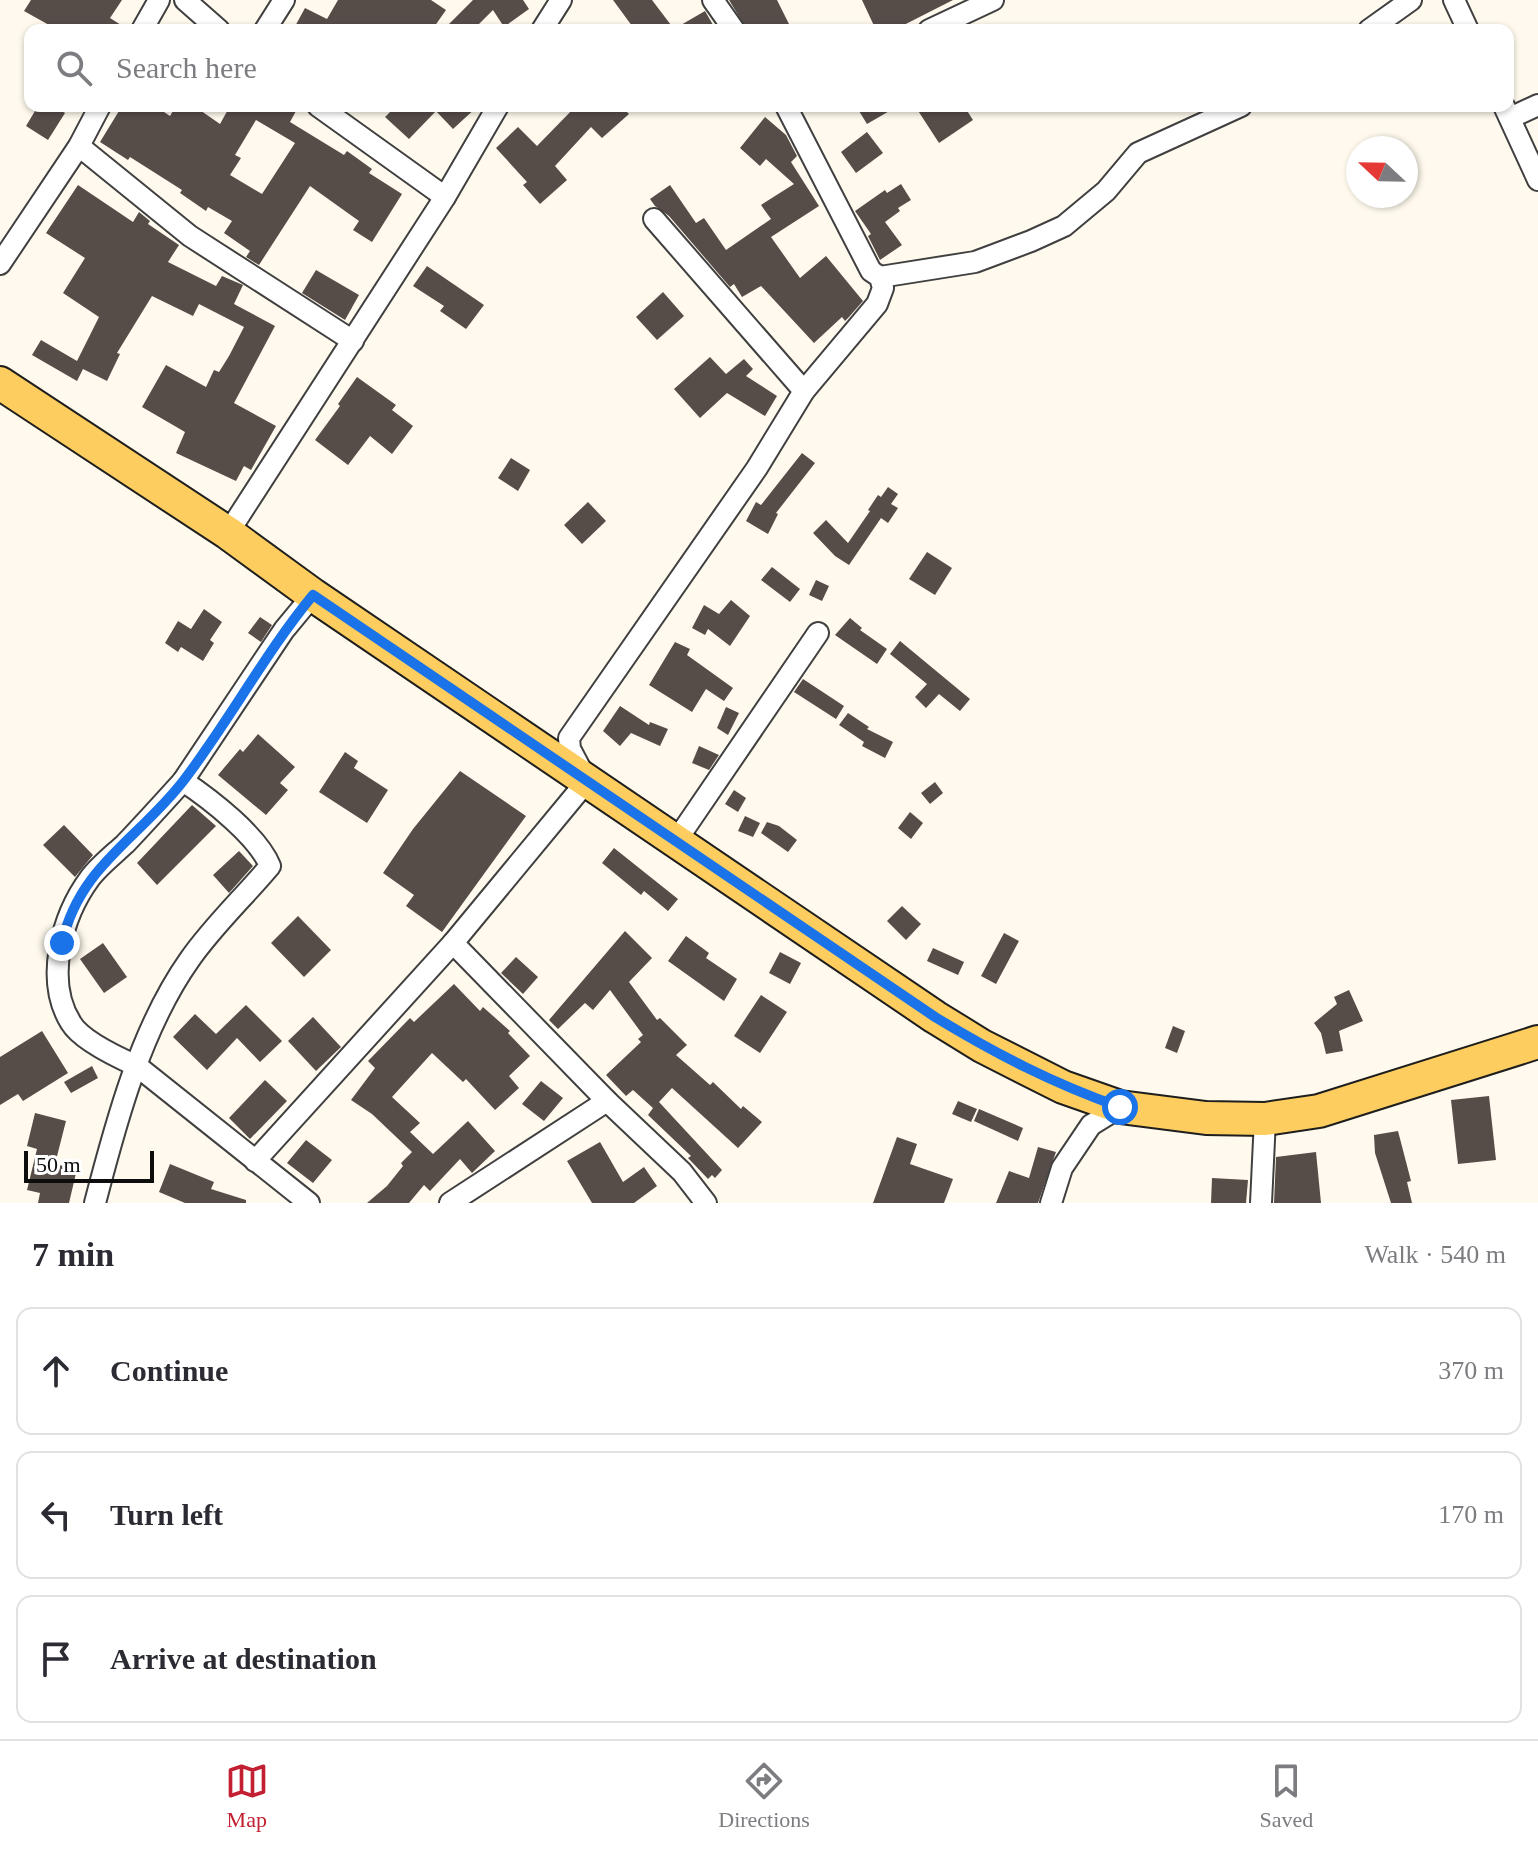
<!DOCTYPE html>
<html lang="en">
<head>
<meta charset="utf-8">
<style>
	body { margin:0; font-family:"Times New Roman",serif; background:#f2f2f3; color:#2b2b33 }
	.compass { position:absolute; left:1346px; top:136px; width:72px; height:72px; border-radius:50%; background:#fff; box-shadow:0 2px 6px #0004; rotate:292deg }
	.scale { position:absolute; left:24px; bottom:20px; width:130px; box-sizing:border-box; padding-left:8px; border:4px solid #0d0d0d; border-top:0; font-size:22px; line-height:28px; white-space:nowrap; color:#0d0d0d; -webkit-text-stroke:6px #fff; paint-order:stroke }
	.stop { position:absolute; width:24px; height:24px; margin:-18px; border:6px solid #1a73e8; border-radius:50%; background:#fff }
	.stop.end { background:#1a73e8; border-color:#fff; box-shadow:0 2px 8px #0008 }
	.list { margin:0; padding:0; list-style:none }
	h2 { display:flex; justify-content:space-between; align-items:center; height:104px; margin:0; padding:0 32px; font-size:34px }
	h2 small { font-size:26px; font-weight:400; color:#7c7c81 }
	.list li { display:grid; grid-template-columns:52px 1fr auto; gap:24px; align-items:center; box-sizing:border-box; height:128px; margin:0 16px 16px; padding:0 16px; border:2px solid #e1e1e2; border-radius:16px }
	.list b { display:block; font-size:30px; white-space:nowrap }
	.list em { font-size:26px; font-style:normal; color:#7c7c81 }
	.icon { flex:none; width:44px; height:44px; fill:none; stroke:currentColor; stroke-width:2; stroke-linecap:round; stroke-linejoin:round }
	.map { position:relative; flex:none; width:1538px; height:1203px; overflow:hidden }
	.search { position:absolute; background:#fff; box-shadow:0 2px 6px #0004; left:24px; right:24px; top:24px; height:88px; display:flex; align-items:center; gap:20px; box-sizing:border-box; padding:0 28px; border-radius:16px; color:#7c7c81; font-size:30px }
	.sheet { height:536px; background:#fff }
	nav { display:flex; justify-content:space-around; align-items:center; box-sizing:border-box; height:112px; border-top:2px solid #e1e1e2; background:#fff; font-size:22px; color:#7c7c81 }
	nav a { display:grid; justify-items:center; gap:4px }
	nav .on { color:#c22032 }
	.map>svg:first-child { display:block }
	.building { fill:#564d49; fill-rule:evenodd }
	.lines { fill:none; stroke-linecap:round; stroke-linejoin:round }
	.street-casing { stroke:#404040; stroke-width:24 }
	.primary-casing { stroke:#1e1e1e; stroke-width:36 }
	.street { stroke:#fff; stroke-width:20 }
	.primary { stroke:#fdcd5f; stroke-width:32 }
	.route { stroke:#1a73e8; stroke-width:10 }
</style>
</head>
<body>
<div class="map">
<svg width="1538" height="1203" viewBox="0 0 1538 1203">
	<rect width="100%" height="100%" fill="#fffaed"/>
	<g class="building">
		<polygon points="31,0 122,0 110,18 129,30 58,30 24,11"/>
		<polygon points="338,0 431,0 446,10 432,30 378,30 371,27 369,30 293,30 305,8 327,19"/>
		<polygon points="473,0 523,0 529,9 504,27 493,10 473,30 443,30"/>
		<polygon points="613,0 652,0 674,29 705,11 716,30 635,30"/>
		<polygon points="729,0 777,0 792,30 747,30"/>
		<polygon points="862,0 953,0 894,30 876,30"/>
		<polygon points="38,106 54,106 65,113 48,140 26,126"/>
		<path d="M 122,106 L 155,106 L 170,116 L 176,106 L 194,106 L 220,124 L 230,106 L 287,106 L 296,111 L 290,122 L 344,155 L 347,151 L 372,169 L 369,173 L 402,194 L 372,242 L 353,230 L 359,221 L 310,186 L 259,265 L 246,257 L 250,251 L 224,233 L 232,221 L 208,207 L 206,211 L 180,193 L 182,190 L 130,157 L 128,160 L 100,142 ZM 256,120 L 295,143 L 262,194 L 230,175 L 241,158 L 235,155 Z"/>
		<polygon points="396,106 478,106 453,129 436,111 409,139 385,117"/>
		<polygon points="576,106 621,106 629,114 602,138 591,127 555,166 567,180 540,204 523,185 527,182 496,148 518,127 537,146"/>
		<polygon points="856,106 898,106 867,124"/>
		<polygon points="915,106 964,106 973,120 939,143"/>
		<polygon points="765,117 786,135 797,156 791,162 819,206 771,237 800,278 826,256 863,301 849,317 845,321 842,317 814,343 761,286 742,297 734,284 730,287 669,216 655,206 650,199 670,185 696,223 704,218 726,250 771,219 761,205 794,184 766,159 760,166 740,148"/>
		<polygon points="867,132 883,153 856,173 841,152"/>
		<polygon points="901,184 911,200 898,208 900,211 885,222 902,245 880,260 868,236 871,234 855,211 885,190 887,193"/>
		<polygon points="78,185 133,222 139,212 150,221 148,224 179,245 168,262 216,286 222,276 243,285 234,304 275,326 234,403 276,426 251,470 244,466 236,481 176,453 185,432 142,407 166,365 206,387 214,370 219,372 229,356 244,327 199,304 193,316 152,296 117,353 120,354 107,381 83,369 77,381 32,355 41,340 77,361 99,317 63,293 85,258 46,233"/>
		<polygon points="427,266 484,305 466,329 440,311 444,306 413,286"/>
		<polygon points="316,270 359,295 345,320 302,293"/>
		<polygon points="663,292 684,316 657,340 636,317"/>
		<polygon points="710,357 726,374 744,359 753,369 746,376 777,396 765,416 727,393 700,418 674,389"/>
		<polygon points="357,377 396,405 392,410 413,426 392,454 370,436 348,465 315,440 340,406 338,404"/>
		<polygon points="802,453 815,463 776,513 778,514 768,534 746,521 756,502 761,505"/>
		<polygon points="511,458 530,470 518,491 498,478"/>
		<polygon points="888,487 898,494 891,504 898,508 888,523 881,518 849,565 835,556 813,533 826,520 848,543 870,511 868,510 878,495 881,497"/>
		<polygon points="588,502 606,521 582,544 564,525"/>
		<polygon points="927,552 952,568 935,595 909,579"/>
		<polygon points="772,567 800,589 790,602 761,580"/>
		<polygon points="816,580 829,586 822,601 809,595"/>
		<polygon points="731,600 750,616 730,646 708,629 705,635 692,628 704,605 719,614"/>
		<polygon points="204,609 222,622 210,640 214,643 203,661 181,647 178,652 165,643 178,621 191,629"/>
		<polygon points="260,617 272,625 261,642 248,633"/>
		<polygon points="850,618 862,628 860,630 887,649 877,664 835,635"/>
		<polygon points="900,641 970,699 960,711 939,694 926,708 915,697 927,684 890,654"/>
		<polygon points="675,642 690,649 687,655 733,688 724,701 706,689 692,712 649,685"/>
		<polygon points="803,679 844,706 836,719 794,692"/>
		<polygon points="620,706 649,725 650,722 668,729 660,746 631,733 620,746 603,731"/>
		<polygon points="726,707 739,713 728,735 717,728"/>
		<polygon points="848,713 869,727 867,729 893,742 885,758 862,746 864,742 839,725"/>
		<polygon points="258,734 295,767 280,783 288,790 266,815 218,775 240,749 243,752"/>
		<polygon points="699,746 719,755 709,770 692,763"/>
		<polygon points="345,752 358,761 354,768 388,790 367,823 319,792"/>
		<polygon points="460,771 526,816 442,932 406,906 414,895 383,873 413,829"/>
		<polygon points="935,782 943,793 930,804 921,793"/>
		<polygon points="734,790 746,798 738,812 725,804"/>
		<polygon points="192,805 216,826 157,885 137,863"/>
		<polygon points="910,812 923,823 911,839 898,828"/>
		<polygon points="745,816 760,823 753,837 738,831"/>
		<polygon points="767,822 779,826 797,840 788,852 761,833"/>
		<polygon points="64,825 93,855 75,877 43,845"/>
		<polygon points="614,848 678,899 668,911 644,891 641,895 602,863"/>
		<polygon points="239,851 253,866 229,893 213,875"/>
		<polygon points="902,906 921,924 906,940 887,921"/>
		<polygon points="298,916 331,950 304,977 271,943"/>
		<polygon points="625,931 652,958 629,982 657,1020 660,1018 687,1045 676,1055 710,1085 713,1082 741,1109 743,1106 762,1122 738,1148 672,1088 659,1102 722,1170 715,1178 712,1175 708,1179 688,1158 691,1156 648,1115 653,1108 633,1090 626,1096 606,1075 641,1042 638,1039 643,1035 610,990 593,1010 585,1003 558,1029 549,1020"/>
		<polygon points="1004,933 1019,941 996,984 981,976"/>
		<polygon points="686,936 709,953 706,958 737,979 724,1001 668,961"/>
		<polygon points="103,943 127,977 104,993 80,959"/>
		<polygon points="933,948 964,962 958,975 927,961"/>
		<polygon points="780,952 801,963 790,984 769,973"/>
		<polygon points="516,957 538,977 523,994 501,973"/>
		<polygon points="454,984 480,1011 483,1007 510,1031 508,1033 530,1056 509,1076 519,1088 495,1110 466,1079 463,1082 432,1053 392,1097 420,1123 410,1132 433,1154 468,1121 495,1151 472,1173 460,1159 430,1191 424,1185 409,1203 367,1203 387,1186 403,1166 401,1163 412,1152 372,1114 351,1100 375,1068 368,1061 410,1018 414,1022"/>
		<polygon points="1349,990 1363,1021 1339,1031 1343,1051 1326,1054 1321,1033 1314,1023 1337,1004 1334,997"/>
		<polygon points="761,995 787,1012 760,1053 734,1036"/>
		<polygon points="246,1005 282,1041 260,1062 237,1038 207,1070 173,1037 195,1014 216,1034"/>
		<polygon points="313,1017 341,1047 316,1071 288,1041"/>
		<polygon points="1173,1026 1185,1031 1177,1053 1165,1048"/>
		<polygon points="42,1031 68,1073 23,1101 18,1094 0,1105 0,1057"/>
		<polygon points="92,1066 98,1078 71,1093 64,1082"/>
		<polygon points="265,1080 287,1101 250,1139 229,1118"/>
		<polygon points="541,1081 563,1098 544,1121 522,1104"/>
		<polygon points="1489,1096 1496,1160 1458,1164 1451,1100"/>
		<polygon points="958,1101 977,1109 971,1122 952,1114"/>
		<polygon points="979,1109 1023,1128 1018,1141 974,1121"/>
		<polygon points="35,1113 66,1121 55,1164 77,1169 69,1203 38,1203 40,1193 27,1190 37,1149 27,1146"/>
		<polygon points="1398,1131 1411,1181 1407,1182 1412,1203 1391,1203 1375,1153 1374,1135"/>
		<polygon points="897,1137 917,1144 910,1164 953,1179 944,1203 873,1203"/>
		<polygon points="306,1140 332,1160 313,1183 287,1163"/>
		<polygon points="600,1142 623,1182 644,1167 657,1186 634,1203 592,1203 567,1161"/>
		<polygon points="1038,1147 1056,1152 1038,1203 996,1203 1009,1171 1029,1178"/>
		<polygon points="1316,1152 1321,1203 1274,1203 1276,1157"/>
		<polygon points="170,1164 214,1182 211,1189 246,1200 246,1203 185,1203 159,1192"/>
		<polygon points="1212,1178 1248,1180 1246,1203 1211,1203"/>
	</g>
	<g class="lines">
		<g class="street-casing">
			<g id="street">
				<polyline points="185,0 219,30"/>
				<polyline points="713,0 734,30"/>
				<polyline points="1454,0 1468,30"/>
				<polyline points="142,30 159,0"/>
				<polyline points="265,30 284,0"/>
				<polyline points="542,30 561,0"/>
				<polyline points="929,30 993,0"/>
				<polyline points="1369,30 1411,0"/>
				<polyline points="318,106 445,197"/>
				<polyline points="1504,106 1538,180"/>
				<polyline points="1510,118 1538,105"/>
				<polyline points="79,146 190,236 353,341"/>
				<polyline points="654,219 804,391"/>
				<polyline points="0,264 79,146 100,106"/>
				<polyline points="880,277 975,262 1031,241 1064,226 1106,191 1138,153 1241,106"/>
				<polyline points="228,533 445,197 498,106"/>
				<path d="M 183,781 C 164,802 145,823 125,844 C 113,855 99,866 90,878 C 62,916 44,980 71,1023 C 81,1040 119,1058 137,1066 L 309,1203"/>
				<polyline points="676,841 818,633"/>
				<polyline points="453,943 607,1101 682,1172 706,1203"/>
				<polyline points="255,1161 453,943 587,781 570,749 569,738 757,468 804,391 877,304 883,288 880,277 871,271 786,106"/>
				<path d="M 95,1203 C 116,1122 141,1028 190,959 C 213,926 244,897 270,866 C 258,836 210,799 183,781 L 284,630 L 313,595"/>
				<polyline points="450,1203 607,1101"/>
				<polyline points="1051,1203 1062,1168 1091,1125 1120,1107"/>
				<polyline points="1261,1203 1265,1119"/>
			</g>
		</g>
		<g class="primary-casing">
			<polyline id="primary" points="0,383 228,533 313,595 935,1017 982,1046 1063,1087 1120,1107 1206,1118 1265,1119 1319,1111 1538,1042"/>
		</g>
		<use href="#street" class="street"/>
		<use href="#primary" class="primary"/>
	</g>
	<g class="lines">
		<path class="route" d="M 62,943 C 79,866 139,839 184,780 C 230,720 265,653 313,595 L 935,1017 C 996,1054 1052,1083 1120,1107"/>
	</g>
</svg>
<svg class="compass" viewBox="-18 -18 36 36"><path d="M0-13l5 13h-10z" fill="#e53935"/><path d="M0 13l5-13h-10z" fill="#7c7c81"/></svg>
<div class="scale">50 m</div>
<div class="stop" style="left:1120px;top:1107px"></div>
<div class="stop end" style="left:62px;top:943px"></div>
<div class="search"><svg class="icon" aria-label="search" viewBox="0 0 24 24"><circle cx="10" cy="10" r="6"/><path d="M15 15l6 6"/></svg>Search here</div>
</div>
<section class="sheet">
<h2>7 min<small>Walk · 540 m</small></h2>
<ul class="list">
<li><svg class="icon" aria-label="ahead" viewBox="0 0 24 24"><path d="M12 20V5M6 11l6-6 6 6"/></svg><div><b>Continue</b></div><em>370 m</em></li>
<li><svg class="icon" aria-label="left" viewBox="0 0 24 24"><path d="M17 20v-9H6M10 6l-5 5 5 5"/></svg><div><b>Turn left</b></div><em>170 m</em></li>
<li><svg class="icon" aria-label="arrive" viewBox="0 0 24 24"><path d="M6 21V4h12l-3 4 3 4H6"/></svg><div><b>Arrive at destination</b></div></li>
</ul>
</section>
<nav>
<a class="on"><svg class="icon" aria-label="map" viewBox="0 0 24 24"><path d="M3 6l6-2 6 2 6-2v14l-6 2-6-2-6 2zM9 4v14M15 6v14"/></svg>Map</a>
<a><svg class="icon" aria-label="directions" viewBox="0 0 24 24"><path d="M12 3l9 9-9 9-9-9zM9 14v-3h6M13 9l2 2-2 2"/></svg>Directions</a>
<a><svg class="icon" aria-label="saved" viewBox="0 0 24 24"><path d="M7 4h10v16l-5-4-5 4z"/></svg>Saved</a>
</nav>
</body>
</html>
